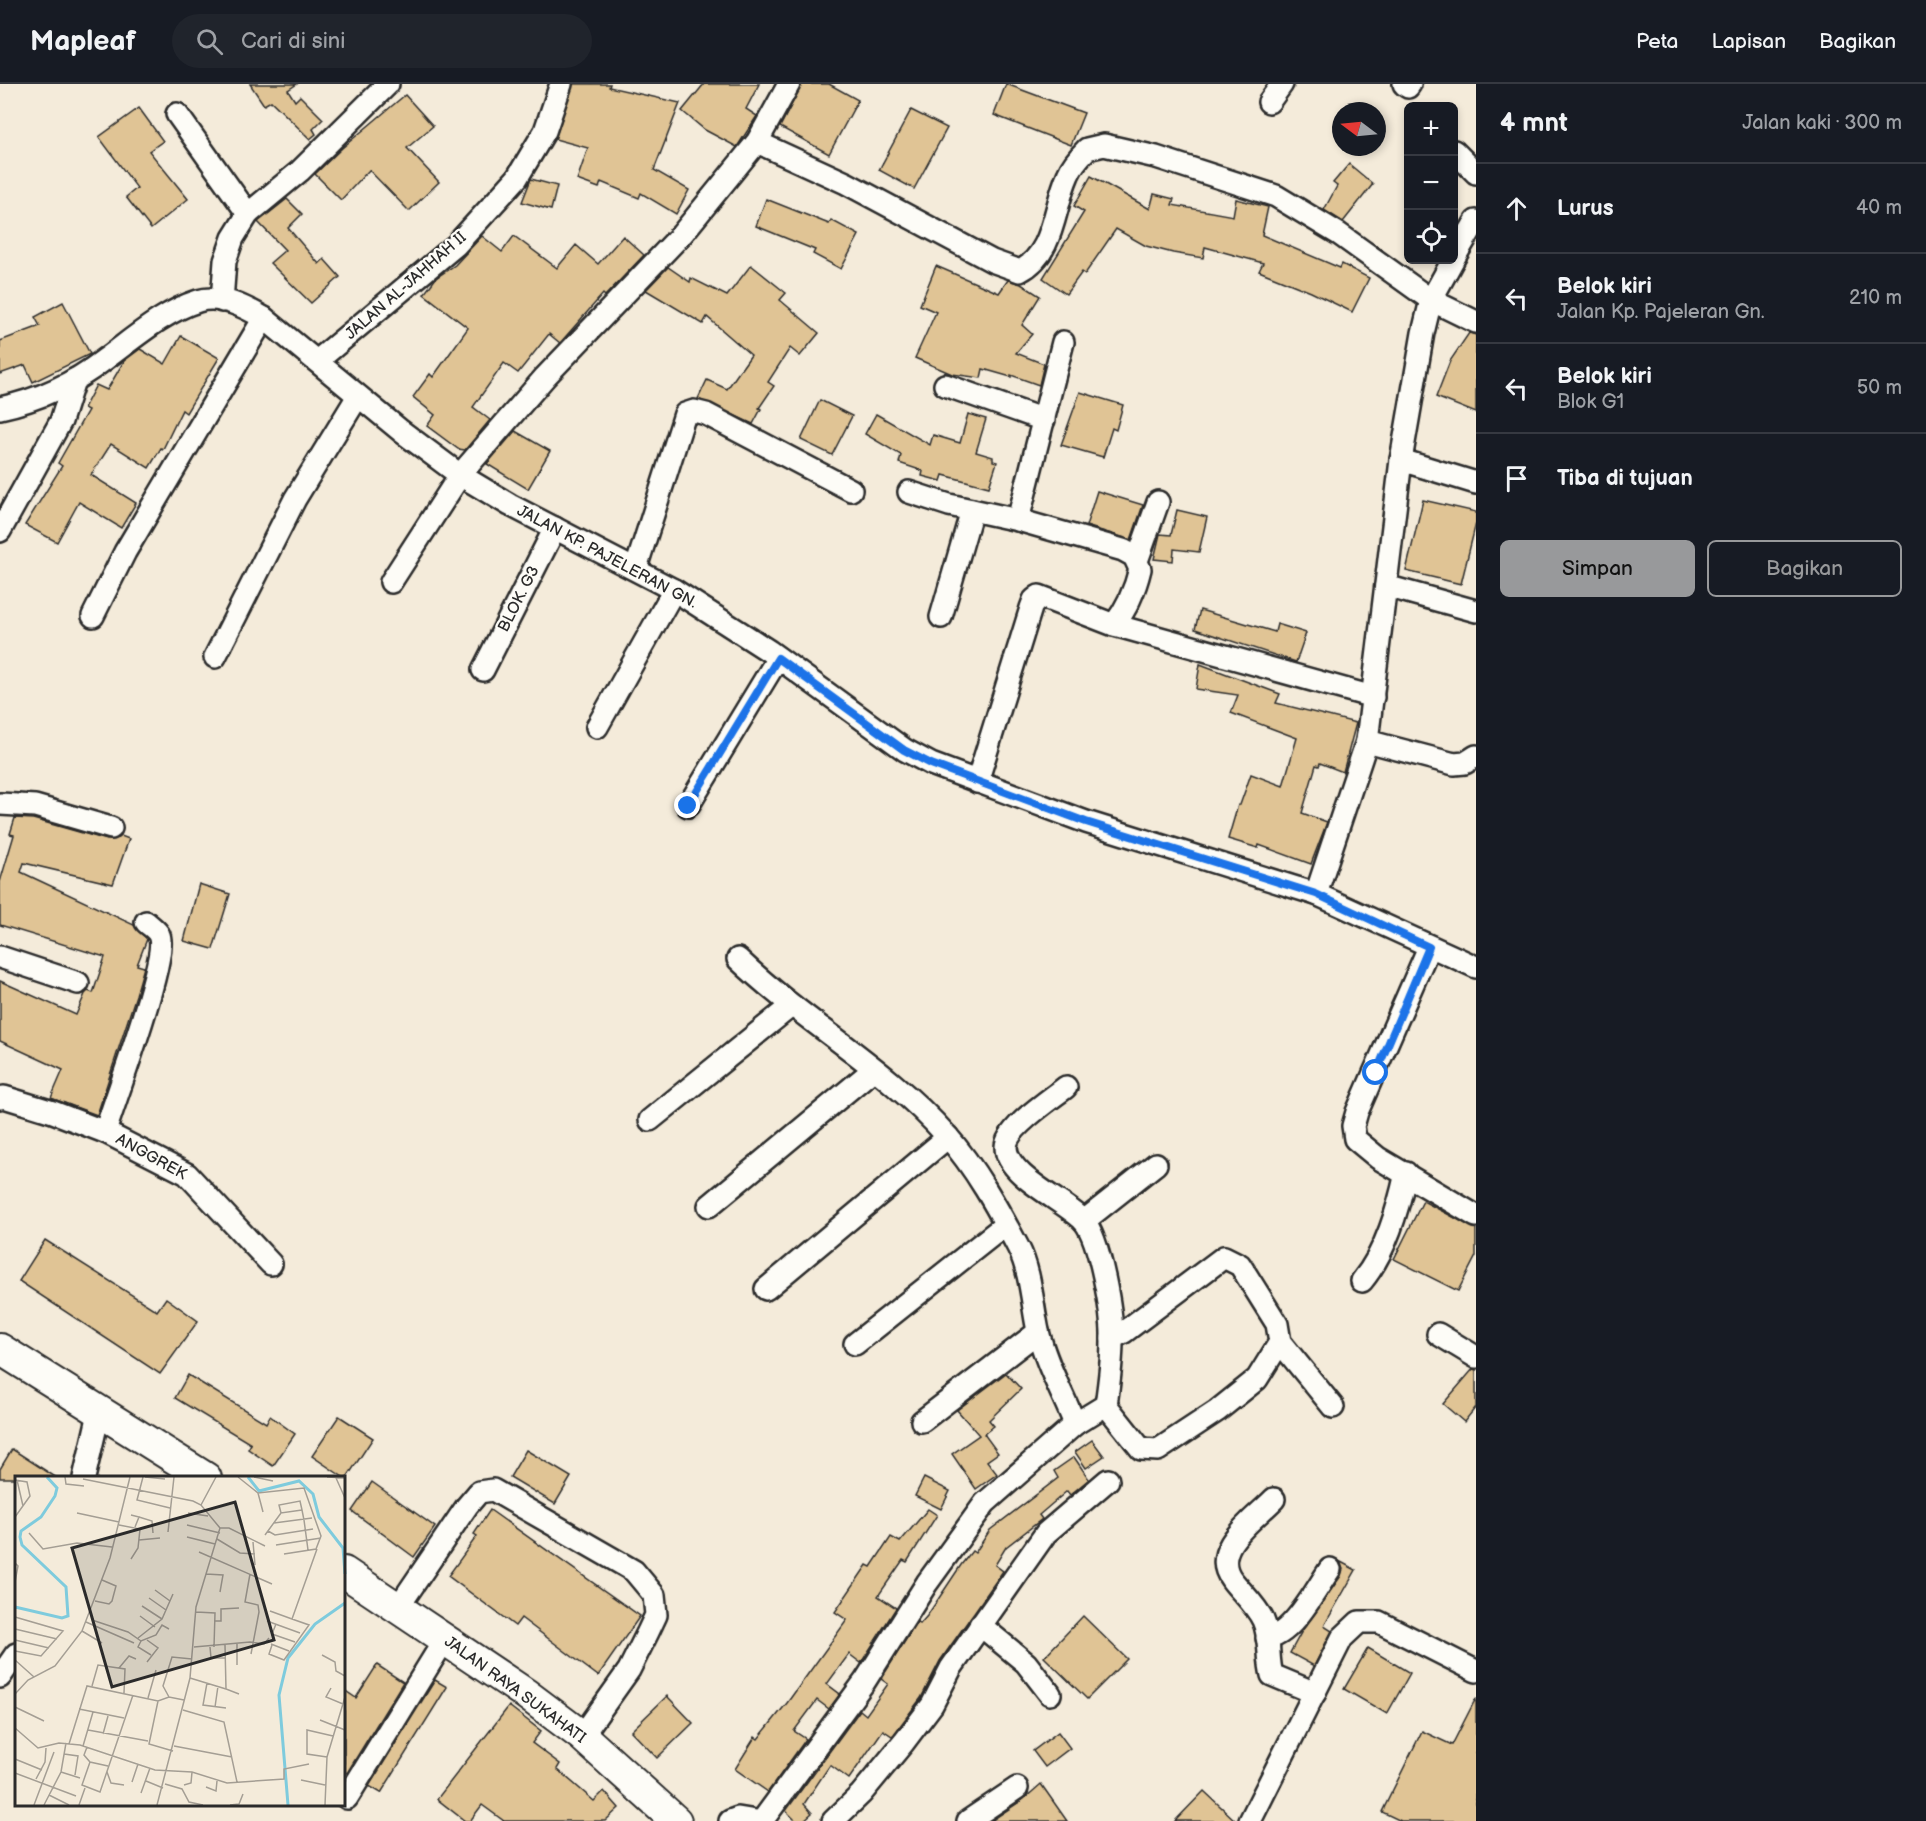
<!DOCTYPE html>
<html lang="id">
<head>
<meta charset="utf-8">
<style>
	body { margin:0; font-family:"Balsamiq Sans",sans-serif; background:#20242c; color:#f1f3f6 }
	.controls { position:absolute; right:18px; top:18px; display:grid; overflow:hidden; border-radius:9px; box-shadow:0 3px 9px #0003 }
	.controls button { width:54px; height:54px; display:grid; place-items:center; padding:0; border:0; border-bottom:2px solid #363941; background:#171b24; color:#f1f3f6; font:30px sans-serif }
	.compass { position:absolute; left:1332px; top:18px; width:54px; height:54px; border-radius:50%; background:#171b24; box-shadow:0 3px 9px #0003; rotate:286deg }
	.stop { position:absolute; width:18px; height:18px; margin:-14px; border:4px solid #1a73e8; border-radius:50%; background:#fff }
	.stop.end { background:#1a73e8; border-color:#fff; box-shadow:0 2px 6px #0008 }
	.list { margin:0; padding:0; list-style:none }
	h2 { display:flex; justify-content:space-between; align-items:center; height:78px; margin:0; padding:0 24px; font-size:26px }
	h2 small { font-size:20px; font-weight:400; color:#9ea1a6 }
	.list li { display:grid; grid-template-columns:39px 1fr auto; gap:18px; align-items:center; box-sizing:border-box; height:90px; padding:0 24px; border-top:2px solid #363941 }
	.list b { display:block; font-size:22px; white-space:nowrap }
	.list p { margin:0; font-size:20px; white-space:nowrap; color:#9ea1a6 }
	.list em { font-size:20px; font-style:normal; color:#9ea1a6 }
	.actions { display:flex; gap:12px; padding:18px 24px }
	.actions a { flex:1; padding:14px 0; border:2px solid #98999b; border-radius:9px; text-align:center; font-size:21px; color:#98999b }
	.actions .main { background:#98999b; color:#111 }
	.icon { flex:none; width:33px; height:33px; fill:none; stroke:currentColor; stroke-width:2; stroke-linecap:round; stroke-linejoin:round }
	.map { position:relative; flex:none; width:1476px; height:1737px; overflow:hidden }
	header { display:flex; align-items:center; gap:36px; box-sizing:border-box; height:84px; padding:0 30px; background:#171b24; border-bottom:2px solid #363941 }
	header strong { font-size:28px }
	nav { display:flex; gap:33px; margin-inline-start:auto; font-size:21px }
	.search { width:420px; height:54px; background:#20242c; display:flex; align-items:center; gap:15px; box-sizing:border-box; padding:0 21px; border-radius:33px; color:#9ea1a6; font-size:22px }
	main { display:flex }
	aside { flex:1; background:#171b24 }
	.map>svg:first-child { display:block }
	.building { fill:#e0c495; stroke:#2b2b2b; stroke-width:1.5 }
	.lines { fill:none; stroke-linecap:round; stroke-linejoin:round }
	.street-casing { stroke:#2b2b2b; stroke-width:26 }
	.secondary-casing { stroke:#2b2b2b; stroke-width:34 }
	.street { stroke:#fdfcf7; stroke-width:21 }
	.secondary { stroke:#fdfcf7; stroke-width:30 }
	.route { stroke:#1a73e8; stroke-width:8 }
	.labels { text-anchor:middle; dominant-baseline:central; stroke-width:4.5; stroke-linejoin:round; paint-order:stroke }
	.street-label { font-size:16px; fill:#2b2b2b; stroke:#fdfcf7 }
	.inset-river { fill:none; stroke:#7ecbdd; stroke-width:3 }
	.inset-road { fill:none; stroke:#a49e94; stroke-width:1.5 }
	.view { fill:#2b2b2b; fill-opacity:0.15; stroke:#2b2b2b; stroke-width:3 }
	.inset-edge { fill:none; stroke:#2b2b2b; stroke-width:3 }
</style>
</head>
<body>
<header>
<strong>Mapleaf</strong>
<div class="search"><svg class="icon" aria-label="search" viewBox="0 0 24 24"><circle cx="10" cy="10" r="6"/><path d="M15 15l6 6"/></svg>Cari di sini</div>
<nav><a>Peta</a><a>Lapisan</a><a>Bagikan</a></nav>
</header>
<main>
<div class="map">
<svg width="1476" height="1737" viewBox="0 0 1476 1737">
	<rect width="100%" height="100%" fill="#f4ebda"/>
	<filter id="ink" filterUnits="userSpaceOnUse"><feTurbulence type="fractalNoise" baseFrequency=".0167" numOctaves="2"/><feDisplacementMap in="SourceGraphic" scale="12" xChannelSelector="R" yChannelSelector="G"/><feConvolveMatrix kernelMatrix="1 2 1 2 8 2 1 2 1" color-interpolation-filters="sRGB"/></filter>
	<g filter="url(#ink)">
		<g class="building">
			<polygon points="250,0 297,0 288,6 295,17 300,12 323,35 313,45 316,50 310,55 271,17 264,21"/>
			<polygon points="573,0 610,0 609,3 680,19 654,86 689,106 676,130 641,109 639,114 601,98 599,104 577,96 588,64 555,55"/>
			<polygon points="704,0 759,0 746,25 757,32 737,63 705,46 682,27"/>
			<polygon points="802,0 829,0 858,16 829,70 780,43"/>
			<polygon points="1006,0 1084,29 1071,61 994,31"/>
			<polygon points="405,11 433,42 407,64 439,98 409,127 369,86 341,116 315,90 342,64"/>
			<polygon points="139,24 163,57 149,67 188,115 151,145 126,113 137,104 99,53"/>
			<polygon points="911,26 947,44 914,105 879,86"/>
			<polygon points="1349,80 1373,100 1343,138 1324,126 1337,102 1333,99"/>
			<polygon points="1091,92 1150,125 1154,110 1174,115 1172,121 1233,132 1236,115 1268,123 1262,151 1340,184 1342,180 1369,194 1352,228 1311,208 1259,187 1263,179 1205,163 1203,174 1173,169 1146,162 1116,145 1085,190 1082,188 1066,210 1043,194 1084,128 1074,122"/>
			<polygon points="531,95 557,102 551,126 522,118"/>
			<polygon points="287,115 302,130 288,144 319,180 324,175 340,193 311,219 270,179 285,166 258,138"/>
			<polygon points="766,115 829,140 831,136 859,151 841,185 813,170 815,166 756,142"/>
			<polygon points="482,152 502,168 514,152 557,184 576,161 598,180 623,152 644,171 605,212 603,210 560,259 549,250 518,289 504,279 473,323 490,336 465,366 458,365 427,342 435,331 413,313 430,290 433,293 468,244 424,210 436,194 455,181"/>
			<polygon points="751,181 786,209 780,216 819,249 800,272 790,264 768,298 774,302 759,324 761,325 753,340 698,315 707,296 727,305 751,271 707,233 703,240 646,206 668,183 690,198 691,194 727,212"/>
			<polygon points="936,182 999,209 1008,196 1021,200 1040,212 1022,241 1032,250 1016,269 1044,280 1039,301 1011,291 1011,293 983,285 981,294 952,290 915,274 936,228 920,221"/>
			<polygon points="63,218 90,270 33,298 25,281 0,290 0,257 40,242 35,233"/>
			<polygon points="1469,249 1476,251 1476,329 1436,313 1450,277"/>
			<polygon points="181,252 219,274 186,329 182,326 163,365 161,364 149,384 111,360 91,391 136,419 121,444 79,418 57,458 25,441 62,382 58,379 88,326 84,324 96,301 107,306 124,277 140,265 165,280"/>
			<polygon points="1080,308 1123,321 1116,346 1112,344 1103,373 1061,361"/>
			<polygon points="820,316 852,332 832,371 801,356"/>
			<polygon points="876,330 930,361 933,351 960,359 968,330 986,335 976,368 993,373 993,377 997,378 989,403 943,391 941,397 922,392 923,387 899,379 901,371 865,350"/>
			<polygon points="515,347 550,367 528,405 487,380"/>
			<polygon points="1097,407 1143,421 1131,456 1086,442"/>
			<polygon points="1423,416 1476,428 1476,439 1461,500 1406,487"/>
			<polygon points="1177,426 1207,433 1199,468 1174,465 1173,477 1154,475 1160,450 1171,451"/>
			<polygon points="1200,526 1275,548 1277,540 1306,549 1296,578 1195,545"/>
			<polygon points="1200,580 1280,610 1276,619 1356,639 1343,688 1320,679 1319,682 1316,681 1302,729 1327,738 1311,780 1259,761 1258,764 1228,755 1238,721 1240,721 1251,690 1283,702 1297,654 1231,629 1238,611 1196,605"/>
			<polygon points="15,734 33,735 107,756 121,752 129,755 113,800 24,779 21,788 134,841 147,855 137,881 144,883 136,911 97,1031 51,1014 63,986 0,957 0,897 76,931 85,910 88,907 93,909 105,873 0,841 0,798 14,751 10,750"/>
			<polygon points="199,800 230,810 213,865 184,857"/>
			<polygon points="1423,1117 1476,1145 1476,1172 1458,1207 1394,1175"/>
			<polygon points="45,1156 157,1227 166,1214 198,1237 160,1290 19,1197"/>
			<polygon points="1473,1285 1476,1286 1476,1323 1464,1338 1443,1320"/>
			<polygon points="1006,1289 1021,1305 989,1336 994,1342 984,1350 998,1369 987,1377 997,1390 976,1405 952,1370 979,1351 957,1326"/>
			<polygon points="188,1291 266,1339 270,1332 295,1350 273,1382 248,1365 251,1360 175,1314"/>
			<polygon points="339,1332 373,1354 346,1395 312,1372"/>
			<polygon points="1092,1356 1104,1372 1086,1384 1075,1368"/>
			<polygon points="12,1365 57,1394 0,1394 0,1385"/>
			<polygon points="526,1366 571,1393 555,1420 510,1393"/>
			<polygon points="1074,1373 1089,1395 1070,1411 1067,1407 1039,1431 1042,1435 1006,1463 995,1481 1003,1487 940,1577 921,1614 894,1650 892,1652 883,1646 849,1695 830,1681 804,1720 812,1729 803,1737 796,1737 786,1727 788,1724 860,1626 866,1631 888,1600 881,1595 917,1538 920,1540 927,1532 961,1481 972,1467 975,1469 990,1446 1058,1394 1054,1387"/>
			<polygon points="924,1394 950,1407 941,1425 915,1412"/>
			<polygon points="372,1398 435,1443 414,1473 352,1427"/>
			<polygon points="928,1425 937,1431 907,1478 903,1476 878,1512 896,1524 861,1579 849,1570 827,1600 840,1610 829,1625 817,1616 794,1647 806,1655 768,1708 735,1685 755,1653 758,1655 787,1619 847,1536 835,1528 867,1481 871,1483 891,1453 900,1458"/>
			<polygon points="490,1426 640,1532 598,1592 521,1534 515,1542 448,1492 477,1452 474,1450"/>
			<polygon points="1339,1477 1356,1486 1324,1542 1332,1547 1314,1582 1290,1569 1302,1547 1341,1492 1343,1485"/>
			<polygon points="1083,1532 1127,1575 1087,1615 1044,1573"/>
			<polygon points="1368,1564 1410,1589 1387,1630 1344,1605"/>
			<polygon points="377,1581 403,1598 347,1689 344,1687 344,1606 356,1614"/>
			<polygon points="435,1596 447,1603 381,1709 369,1702"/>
			<polygon points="667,1612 693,1639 657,1674 631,1647"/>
			<polygon points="1476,1614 1476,1737 1401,1737 1382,1728 1422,1647 1452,1661"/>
			<polygon points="509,1622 541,1647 532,1659 560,1680 557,1685 594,1717 604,1707 619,1724 605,1737 504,1737 482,1721 470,1737 465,1737 437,1715"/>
			<polygon points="1058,1648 1070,1664 1045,1683 1033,1667"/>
			<polygon points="1041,1700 1067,1737 991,1737 1024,1715"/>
			<polygon points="1204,1707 1236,1737 1175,1737"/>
		</g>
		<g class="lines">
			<g class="street-casing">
				<g id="street">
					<polyline points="1404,0 1408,3 1410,0"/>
					<polyline points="1269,18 1282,0"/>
					<polyline points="177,30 248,130"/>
					<path d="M 757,58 L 846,99 L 992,177 L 1020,187 C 1055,169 1053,124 1068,91 C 1072,81 1080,72 1087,65 L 1104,61 L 1156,73 L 1276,112 L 1339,150 L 1431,216 L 1476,238"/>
					<polyline points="1454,67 1476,89"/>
					<polyline points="1454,174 1476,137"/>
					<polyline points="222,217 225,177 233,154 248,130 300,87 388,0"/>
					<path d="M 1063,258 L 1018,436 L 1123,466 L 1134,472 L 1140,485 C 1135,506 1128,523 1114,541"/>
					<polyline points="317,277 456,161 517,94 545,47 561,0"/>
					<polyline points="945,301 1044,336"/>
					<path d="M 0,324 C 38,316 73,300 104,276 C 133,255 163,228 198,217 C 220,210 245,223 264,234 L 401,347 L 460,391 L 510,421 L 674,506 L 769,567 L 905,666 L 931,680 L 1086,738 L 1316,810 L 1476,883"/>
					<polyline points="1401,376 1476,399"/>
					<polyline points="909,408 949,421 1018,436"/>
					<polyline points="0,447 61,337 74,296"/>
					<polyline points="1137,477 1158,418"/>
					<polyline points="636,484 685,330 694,327 706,330 851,406"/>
					<polyline points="391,498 460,391 545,293 682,150 757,58 789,0"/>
					<polyline points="1386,502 1476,527"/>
					<polyline points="93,532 125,468 264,234"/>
					<polyline points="941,533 972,426"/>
					<polyline points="215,573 295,415 358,312"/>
					<polyline points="483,586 555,444"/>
					<polyline points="597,643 674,506"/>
					<polyline points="1367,657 1454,680 1465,679 1476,672"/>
					<polyline points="977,698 1031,524 1034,516 1039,512 1114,541 1373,613"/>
					<polyline points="0,720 35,722 111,744"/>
					<polyline points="688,722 778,574"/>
					<polyline points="1316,810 1367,657 1401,376 1423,249 1431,216 1453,176"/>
					<polyline points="1429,863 1357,1028 1353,1042 1355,1055 1378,1074 1476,1132"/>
					<polyline points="0,873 78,899"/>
					<path d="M 738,875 C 804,938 886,983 947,1052 C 975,1083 998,1125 1018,1163 C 1031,1188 1032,1219 1038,1247 C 1045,1278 1063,1310 1075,1340"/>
					<polyline points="0,1014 4,1013 53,1028 105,1048 187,1090 271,1180"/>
					<polyline points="650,1036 791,922"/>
					<path d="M 105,1048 C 114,1018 169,872 159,851 C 157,846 150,842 146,838"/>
					<polyline points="709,1122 874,985"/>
					<polyline points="1084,1137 1156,1080"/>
					<path d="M 1362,1197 C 1386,1168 1398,1125 1406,1089"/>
					<polyline points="766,1205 948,1053"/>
					<polyline points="1438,1250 1476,1273"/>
					<polyline points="1112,1254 1124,1248 1224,1173 1240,1181 1277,1240 1280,1258 1333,1323"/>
					<polyline points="855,1260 1005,1141"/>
					<polyline points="1106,1321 1141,1365 1158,1366 1217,1327 1257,1295 1280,1258"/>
					<polyline points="922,1337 1038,1248"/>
					<polyline points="84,1394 100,1325"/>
					<path d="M 1274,1415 C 1255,1435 1208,1465 1232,1496 C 1242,1509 1256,1521 1263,1536 C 1271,1553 1267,1574 1272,1591 L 1315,1609"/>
					<polyline points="397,1525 467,1422 479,1408 493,1406 634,1487 654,1511 656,1531 648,1548 629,1586 582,1652"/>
					<polyline points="980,1541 1026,1579 1050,1610"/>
					<path d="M 1267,1554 C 1292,1552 1316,1505 1330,1485"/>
					<polyline points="0,1593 16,1570"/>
					<polyline points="347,1714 445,1555"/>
					<polyline points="730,1737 738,1734 756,1737"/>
					<path d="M 762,1737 L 865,1597 L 927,1499 L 985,1419 L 1075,1340 L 1106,1321 C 1109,1300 1112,1278 1112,1257 C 1113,1231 1100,1156 1084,1137 C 1067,1118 1006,1092 1006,1063 C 1006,1044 1051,1015 1066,1003"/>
					<polyline points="833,1737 861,1710 904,1658 932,1621 951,1584 1046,1449 1108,1396"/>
					<polyline points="968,1737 1017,1704"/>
					<polyline points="1250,1737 1342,1554 1359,1538 1379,1538 1476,1587"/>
				</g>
			</g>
			<g class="secondary-casing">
				<g id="secondary">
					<polyline points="0,1265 206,1394"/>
					<polyline points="344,1488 526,1610 582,1652 676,1737"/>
				</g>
			</g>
			<use href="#street" class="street"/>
			<use href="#secondary" class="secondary"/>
		</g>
	</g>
	<g class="lines" filter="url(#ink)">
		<polyline class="route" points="688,722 778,574 904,666 931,680 1086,738 1316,810 1429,863 1376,989"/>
	</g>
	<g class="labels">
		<g class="street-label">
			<text transform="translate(406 202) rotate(-41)">JALAN AL-JAHHAH II</text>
			<text transform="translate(607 473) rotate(28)">JALAN KP. PAJELERAN GN.</text>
			<text transform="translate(519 515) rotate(-63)">BLOK. G3</text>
			<text transform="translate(151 1073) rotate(29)">ANGGREK</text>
			<text transform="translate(515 1606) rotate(36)">JALAN RAYA SUKAHATI</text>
		</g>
	</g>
	<g transform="translate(15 1392)">
		<rect width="330" height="330" fill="#f4ebda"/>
		<path class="inset-river" d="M 233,1 L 244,15 L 284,5 L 298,18 L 304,41 L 328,72 L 330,98M 0,131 L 47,142 L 53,140 L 51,111 L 7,69 L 5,61 L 6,55 L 26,41 L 40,20 L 42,12 L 32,1M 273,329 L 264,219 L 273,182 L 300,148 L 330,127"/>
		<path class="inset-road" d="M 50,1 L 51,8 L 69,10M 128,1 L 122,24 L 155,32M 130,1 L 150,3M 223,1 L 243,17 L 289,12 L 306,60 L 301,73 L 269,78M 239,1 L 258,5M 312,1 L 330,2M 321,2 L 330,22M 68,3 L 178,25 L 186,29 L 205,52 L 181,131 L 175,202 L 142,329M 0,4 L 12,6 L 15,20 L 0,41M 2,4 L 8,30M 243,17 L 248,36M 186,29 L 201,1M 287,34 L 266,37 L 264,29 L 285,25 L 287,34 L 289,44 L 293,74M 62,37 L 104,46M 173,37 L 193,40M 116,39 L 124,41 L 120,51M 124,41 L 137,45 L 138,57M 259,47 L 297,42M 104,49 L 125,53 L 123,72 L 116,83M 172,49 L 205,57M 205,52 L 214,52 L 250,70M 253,55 L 260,59 L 298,53M 153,56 L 159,1M 14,57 L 28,73 L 62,67 L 97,71M 250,59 L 266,37M 172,61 L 200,68M 202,63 L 225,77 L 240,78M 124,64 L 145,62M 238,66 L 240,89M 261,69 L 306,62M 184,76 L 257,108M 0,87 L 3,90 L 0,106M 191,98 L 208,99 L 205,116M 235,98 L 230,126 L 243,129 L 244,136 L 236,178M 140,114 L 155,125M 134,122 L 151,134M 80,125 L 94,128 L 97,125 L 101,110 L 87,104M 127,130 L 147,143M 255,135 L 277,143M 181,136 L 200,137 L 199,171M 125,140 L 140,151M 0,141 L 48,155 L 26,180 L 0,175M 77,144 L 113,156 L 126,165 L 141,159 L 147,149 L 154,153M 199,145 L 206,145 L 206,133 L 224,132M 252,145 L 285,157M 71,146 L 119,167M 261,148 L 257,158 L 280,166M 0,153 L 42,163M 67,155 L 87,167M 123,162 L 147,143 L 158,118M 0,164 L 34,172M 126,165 L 123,171 L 136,179M 256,168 L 274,175M 210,169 L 211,213 L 224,218M 257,169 L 254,178 L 269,184 L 294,149 L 277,143 L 302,73M 179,171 L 235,166 L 249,168 L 254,162M 195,171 L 196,182 L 210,182M 307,179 L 320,186 L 321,195 L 330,200M 0,184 L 19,201M 132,186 L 143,172 L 132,164M 222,189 L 222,167M 104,192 L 114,180 L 121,183M 175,202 L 211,213M 192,207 L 188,229 L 211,232M 77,210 L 83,189 L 110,193 L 109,217M 316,212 L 311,221 L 328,228M 0,218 L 13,204 L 40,190 L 67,155 L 95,82 L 115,1M 154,221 L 148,210 L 157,181 L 177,183M 133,222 L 141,194M 143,225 L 134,268 L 158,275M 0,231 L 29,245M 200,231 L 203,210M 64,233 L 109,242M 168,234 L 209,246 L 222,306M 305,244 L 330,254M 0,252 L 23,272 L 44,267 L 65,269 L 140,294 L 177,296 L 212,307 L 269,303 L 269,293 L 294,288M 73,254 L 133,265M 88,258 L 93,240M 54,268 L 72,210 L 143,225 L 154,221 L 169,224M 68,270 L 78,236M 159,270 L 217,281M 72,271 L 69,279 L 75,286 L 93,290M 49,278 L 63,280 L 60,299M 312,281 L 292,278 L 292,254 L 318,260M 0,283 L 27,294M 75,286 L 67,309 L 85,316 L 118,219M 46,296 L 65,302M 92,296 L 96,307 L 109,309M 0,297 L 61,320M 21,303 L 30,286 L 31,272M 286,304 L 310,309M 131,305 L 148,312M 117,306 L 123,288M 150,308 L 167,313 L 174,326 L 188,329M 169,309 L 176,307 L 177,296M 191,311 L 201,315 L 202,305M 126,317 L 135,292M 34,319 L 54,329M 19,329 L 39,276M 29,329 L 46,296 L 51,267M 64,329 L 70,312M 215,329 L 224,328 L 228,318M 310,329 L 312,281 L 330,221"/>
		<path class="view" d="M 220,26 L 259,164 L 97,211 L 57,72 Z"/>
		<rect width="330" height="330" class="inset-edge"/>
	</g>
</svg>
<div class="controls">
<button>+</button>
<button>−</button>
<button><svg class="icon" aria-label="locate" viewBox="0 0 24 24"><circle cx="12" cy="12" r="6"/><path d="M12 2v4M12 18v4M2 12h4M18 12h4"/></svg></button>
</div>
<svg class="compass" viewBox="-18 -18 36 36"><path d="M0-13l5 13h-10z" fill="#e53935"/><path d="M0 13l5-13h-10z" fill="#9ea1a6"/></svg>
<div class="stop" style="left:1376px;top:989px"></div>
<div class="stop end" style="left:688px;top:722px"></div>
</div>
<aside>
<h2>4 mnt<small>Jalan kaki · 300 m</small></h2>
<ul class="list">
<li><svg class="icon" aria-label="ahead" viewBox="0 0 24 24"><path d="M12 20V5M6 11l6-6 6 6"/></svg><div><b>Lurus</b></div><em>40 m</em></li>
<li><svg class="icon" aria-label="left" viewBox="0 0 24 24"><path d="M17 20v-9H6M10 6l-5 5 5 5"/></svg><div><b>Belok kiri</b><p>Jalan Kp. Pajeleran Gn.</p></div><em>210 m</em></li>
<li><svg class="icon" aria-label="left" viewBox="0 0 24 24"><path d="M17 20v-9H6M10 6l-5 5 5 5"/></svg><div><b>Belok kiri</b><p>Blok G1</p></div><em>50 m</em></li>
<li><svg class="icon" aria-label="arrive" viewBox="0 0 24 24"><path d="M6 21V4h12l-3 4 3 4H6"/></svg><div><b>Tiba di tujuan</b></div></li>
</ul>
<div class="actions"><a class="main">Simpan</a><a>Bagikan</a></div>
</aside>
</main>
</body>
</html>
